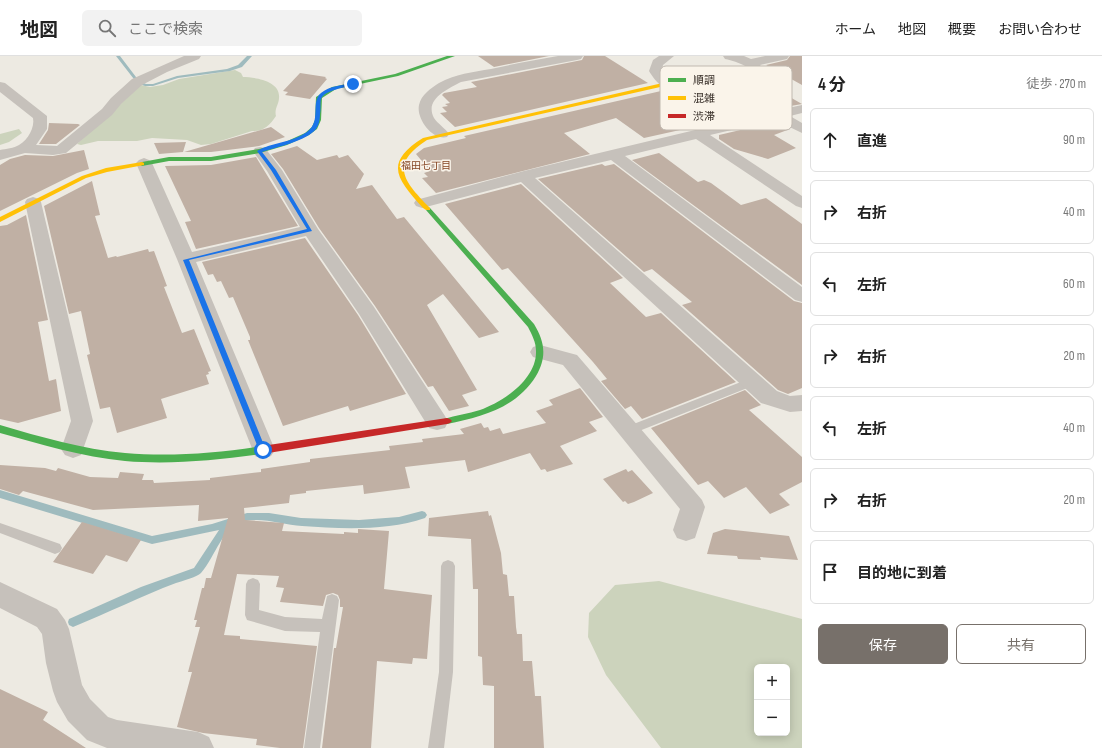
<!DOCTYPE html>
<html lang="ja">
<head>
<meta charset="utf-8">
<style>
	body { margin:0; font-family:"Sofia Sans Condensed","Noto Sans JP",sans-serif; background:#f2f2f2; color:#222 }
	.controls { position:absolute; right:12px; bottom:12px; display:grid; overflow:hidden; border-radius:6px; box-shadow:0 2px 10px #0003 }
	.controls button { width:36px; height:36px; display:grid; place-items:center; padding:0; border:0; border-bottom:1px solid #e0e0e0; background:#fff; color:#222; font:20px sans-serif }
	.stop { position:absolute; width:12px; height:12px; margin:-9px; border:3px solid #1a73e8; border-radius:50%; background:#fff }
	.stop.end { background:#1a73e8; border-color:#fff; box-shadow:0 1px 4px #0008 }
	.list { margin:0; padding:0; list-style:none }
	h2 { display:flex; justify-content:space-between; align-items:center; height:52px; margin:0; padding:0 16px; font-size:17px }
	h2 small { font-size:13px; font-weight:400; color:#767676 }
	.list li { display:grid; grid-template-columns:26px 1fr auto; gap:12px; align-items:center; box-sizing:border-box; height:64px; margin:0 8px 8px; padding:0 8px; border:1px solid #e0e0e0; border-radius:6px }
	.list b { display:block; font-size:15px; white-space:nowrap }
	.list em { font-size:13px; font-style:normal; color:#767676 }
	.actions { display:flex; gap:8px; padding:12px 16px }
	.actions a { flex:1; padding:9px 0; border:1px solid #77706a; border-radius:6px; text-align:center; font-size:14px; color:#77706a }
	.actions .main { background:#77706a; color:#fff }
	.icon { flex:none; width:22px; height:22px; fill:none; stroke:currentColor; stroke-width:2; stroke-linecap:round; stroke-linejoin:round }
	.map { position:relative; flex:none; width:802px; height:692px; overflow:hidden }
	header { display:flex; align-items:center; gap:24px; box-sizing:border-box; height:56px; padding:0 20px; background:#fff; border-bottom:1px solid #e0e0e0 }
	header strong { font-size:19px }
	nav { display:flex; gap:22px; margin-inline-start:auto; font-size:14px }
	.search { width:280px; height:36px; background:#f2f2f2; display:flex; align-items:center; gap:10px; box-sizing:border-box; padding:0 14px; border-radius:6px; color:#767676; font-size:15px }
	main { display:flex }
	aside { flex:1; background:#fff }
	.map>svg:first-child { display:block }
	.green { fill:#ccd3bc; fill-rule:evenodd }
	.lines { fill:none; stroke-linecap:round; stroke-linejoin:round }
	.stream { fill:#9fbbbe; fill-rule:evenodd }
	.building { fill:#c0b0a4 }
	.lane { fill:#c6c1bb; fill-rule:evenodd }
	.street { fill:#c6c1bb; fill-rule:evenodd }
	.fast { fill:#4caf50; fill-rule:evenodd }
	.slow { fill:#ffc107; fill-rule:evenodd }
	.jam { fill:#c62828; fill-rule:evenodd }
	.route { fill:#1a73e8 }
	.labels { text-anchor:middle; dominant-baseline:central; stroke-width:3; stroke-linejoin:round; paint-order:stroke }
	.far-neighbourhood-label { font-size:10px; fill:#854523; stroke:#faf4ea }
	.key { fill:#faf4ea; stroke:#c0b9b0; stroke-width:1 }
	.key-label { font-size:11px; fill:#382f29 }
</style>
</head>
<body>
<header>
<strong>地図</strong>
<div class="search"><svg class="icon" aria-label="search" viewBox="0 0 24 24"><circle cx="10" cy="10" r="6"/><path d="M15 15l6 6"/></svg>ここで検索</div>
<nav><a>ホーム</a><a>地図</a><a>概要</a><a>お問い合わせ</a></nav>
</header>
<main>
<div class="map">
<svg width="802" height="692" viewBox="0 0 802 692">
	<rect width="100%" height="100%" fill="#edeae2"/>
	<g class="green">
		<path d="M 235,14 L 241,17 L 243,21 C 255,21 281,25 279,42 C 279,48 274,53 276,60 C 270,69 263,76 252,75 L 211,88 L 201,89 L 187,84 L 152,82 L 137,85 L 98,85 L 81,89 L 77,88 L 141,29 L 150,31 L 163,29 L 179,23 Z"/>
		<polygon points="19,73 22,77 9,86 0,89 0,78"/>
		<path d="M 659,525 L 802,563 L 802,692 L 661,692 L 606,619 L 588,581 L 589,557 L 615,529 ZM 757,611 L 787,611 L 787,677 L 757,677 Z"/>
	</g>
	<g class="lines">
		<g class="stream">
			<polygon points="116,0 120,0 139,25 146,28 153,28 177,20 227,13 238,9 247,0 252,0 242,11 230,15 178,22 153,30 145,30 137,27"/>
			<path d="M 0,434 L 152,480 L 212,468 L 247,457 L 269,457 L 301,462 L 359,464 L 399,461 L 422,455 L 425,456 L 427,459 L 425,462 C 387,475 342,473 302,470 C 284,469 263,461 245,465 C 221,472 216,500 201,517 C 197,521 182,525 176,527 C 141,540 108,557 73,571 L 69,569 L 68,566 L 69,563 L 141,531 L 194,512 L 219,474 L 152,488 L 0,442 Z"/>
		</g>
	</g>
	<g class="building">
		<polygon points="478,0 549,0 494,11"/>
		<polygon points="584,0 605,0 648,27 455,71 440,57 447,56 442,51 448,50 445,48 450,47 442,39 444,37 477,31 471,26 577,5 582,4"/>
		<polygon points="790,0 802,0 802,29 766,9 787,4"/>
		<polygon points="300,17 326,21 325,22 327,23 310,43 285,39 288,36 283,35"/>
		<polygon points="661,35 681,47 687,46 691,48 716,66 644,82 616,62 564,77 590,98 436,137 422,122 428,121 424,117 430,115 416,98 424,92 466,82 464,80"/>
		<polygon points="788,40 802,48 779,52 772,51 767,52 764,56 718,67 717,54"/>
		<polygon points="775,66 790,73 774,79 796,92 768,103 734,93 719,83 719,79"/>
		<polygon points="49,67 78,68 80,69 56,88 39,88 48,74"/>
		<polygon points="271,71 285,81 259,90 211,96 184,96"/>
		<polygon points="186,86 183,96 159,98 154,87"/>
		<polygon points="297,90 317,104 337,99 339,102 348,99 364,118 356,133 372,129 397,163 404,161 499,276 479,282 443,238 427,249 477,334 462,339 469,350 449,355 433,330 428,331 375,250 319,172 283,113 271,98"/>
		<polygon points="84,94 89,113 77,117 0,155 0,109 10,103 25,99 53,100"/>
		<polygon points="659,97 698,126 704,124 711,127 741,149 766,142 802,168 802,229 632,104"/>
		<polygon points="256,101 298,170 196,193 185,166 191,165 165,110 211,109"/>
		<polygon points="602,108 605,110 614,108 794,245 802,247 802,332 788,338 778,334 682,249 692,246 652,213 644,216 538,123"/>
		<polygon points="92,125 100,159 95,160 108,202 116,200 117,201 148,193 149,196 154,195 167,230 164,231 182,277 194,273 211,315 208,316 209,318 206,319 209,328 161,343 167,362 117,377 110,351 100,353 87,299 90,298 81,255 69,258 44,150"/>
		<polygon points="521,128 623,222 610,227 646,261 661,257 736,326 642,363 631,350 625,353 601,325 607,323 593,306 508,212 502,214 445,148"/>
		<polygon points="26,159 48,264 38,266 49,325 56,323 61,355 18,367 0,363 0,170 7,169"/>
		<polygon points="305,182 358,259 406,338 350,355 348,350 283,370 248,284 250,284 250,281 233,241 229,242 221,225 217,226 213,218 208,219 202,206"/>
		<polygon points="580,332 603,361 589,366 597,375 560,390 573,408 547,416 545,413 541,414 530,397 468,416 465,404 405,411 410,432 364,438 363,429 306,435 306,437 290,439 289,447 244,452 245,464 284,467 282,475 344,478 344,476 358,477 358,473 389,475 384,533 432,539 427,603 413,602 412,608 377,605 371,692 322,692 334,592 336,592 343,551 340,551 340,544 338,539 333,537 326,539 323,550 280,546 284,532 276,531 279,520 237,518 224,579 240,580 240,583 317,590 303,692 280,692 256,689 257,683 203,677 177,671 192,616 188,616 200,571 195,571 197,564 194,564 202,532 204,532 206,522 211,522 228,462 198,465 199,449 93,454 23,435 19,439 0,433 0,409 45,412 56,415 58,412 90,421 118,422 120,416 144,418 142,424 153,424 154,427 210,424 210,422 261,416 261,413 310,406 310,403 390,394 389,390 423,386 422,383 464,378 460,373 481,367 484,372 488,371 490,375 500,372 503,378 546,367 536,355 553,349 549,344"/>
		<polygon points="745,334 761,349 749,354 802,401 802,426 779,438 790,449 770,458 746,431 724,442 708,425 698,429 651,372"/>
		<polygon points="626,413 628,416 632,414 653,437 634,446 628,448 625,445 623,446 603,423"/>
		<polygon points="488,455 489,460 491,459 501,497 503,518 507,519 509,540 514,540 516,571 517,578 522,578 523,605 532,605 535,640 541,640 544,692 494,692 494,630 483,629 482,601 478,600 478,533 473,533 471,483 428,480 429,462"/>
		<polygon points="82,466 141,484 127,506 106,499 93,518 53,506"/>
		<polygon points="725,473 789,480 798,504 760,501 761,504 738,503 737,500 707,498 713,477"/>
		<polygon points="0,633 48,656 43,664 86,692 0,692"/>
	</g>
	<g class="lines">
		<g class="lane">
			<polygon points="751,322 755,323 756,326 755,329 634,377 630,378 626,377 624,374 626,371"/>
			<polygon points="0,467 60,488 62,492 60,496 55,498 0,477"/>
			<polygon points="448,504 453,506 455,510 453,616 444,692 428,692 439,616 441,510 443,506"/>
			<polygon points="253,522 258,524 260,528 259,554 285,561 322,563 327,540 332,538 337,540 339,544 320,692 304,692 320,576 285,575 247,564 245,559 246,528 248,524"/>
		</g>
		<g class="street">
			<path d="M 184,0 L 201,0 L 199,3 L 167,16 L 142,29 L 121,48 L 112,59 L 66,97 L 53,99 L 25,97 L 0,104 L 0,94 C 6,93 14,92 19,89 C 28,84 35,71 33,62 L 0,36 L 0,26 L 5,27 L 47,60 L 47,73 L 36,89 L 57,90 L 102,53 L 111,42 L 132,23 Z"/>
			<path d="M 558,0 L 583,0 L 581,3 L 577,4 L 461,26 C 448,33 424,43 434,62 C 438,68 445,72 449,78 L 447,81 C 433,85 416,63 419,49 C 421,39 431,32 439,27 C 455,18 473,16 491,13 C 513,8 535,4 558,0 Z"/>
			<path d="M 659,0 L 674,0 L 663,9 L 662,14 C 665,18 668,23 673,25 C 693,38 743,47 760,26 C 753,11 739,6 725,3 L 723,0 L 744,0 L 751,3 L 765,0 L 789,0 L 787,3 L 760,9 L 774,26 C 770,31 766,37 761,40 C 736,52 687,45 663,31 C 657,27 652,20 649,15 L 653,4 Z"/>
			<polygon points="802,49 802,57 790,60 802,67 802,77 775,64 710,79 802,140 802,152 796,150 696,83 625,100 802,231 802,246 795,244 611,104 535,122 777,335 790,340 802,339 802,355 790,356 761,347 521,126 422,152 416,150 414,147 416,144 524,115 766,57 765,56 767,53 772,52 779,54"/>
			<polygon points="260,91 265,92 282,114 318,173 374,251 445,360 448,366 445,372 437,374 429,372 359,258 306,180 196,206 275,394 271,400 263,403 255,400 177,203 136,107 139,104 144,102 149,104 152,107 192,196 300,171 267,115 253,95 255,92"/>
			<polygon points="33,141 39,143 41,146 93,365 81,399 73,402 65,399 61,393 71,365 25,146 27,143"/>
			<polygon points="540,289 577,299 702,444 705,451 695,482 686,485 677,482 673,474 680,453 563,309 533,301 530,296 533,291"/>
			<polygon points="0,526 57,553 65,564 69,573 82,629 90,643 108,661 117,664 198,676 209,681 214,692 107,692 87,684 68,665 57,646 53,635 46,607 42,578 37,571 0,552"/>
		</g>
		<g class="fast">
			<polygon points="447,0 455,0 398,20 336,33 322,42 321,64 317,73 309,79 287,89 260,97 211,105 169,105 142,110 139,108 142,106 169,101 211,101 259,93 283,87 305,77 312,71 315,64 316,41 332,31 395,18"/>
			<path d="M 428,151 L 430,152 L 534,268 C 545,286 547,301 536,320 C 516,352 482,361 447,368 L 444,367 L 442,365 L 444,363 C 456,359 468,358 480,354 C 503,346 537,323 536,295 C 536,286 532,279 528,271 L 426,154 L 426,152 Z"/>
			<path d="M 0,369 C 41,381 82,393 125,397 C 171,401 217,397 262,390 L 265,391 L 267,394 L 265,397 L 262,398 C 217,404 171,409 125,405 C 82,401 41,388 0,377 Z"/>
		</g>
		<g class="slow">
			<path d="M 667,26 L 670,28 L 669,29 L 427,84 C 388,109 405,126 430,152 L 430,154 L 426,154 L 423,152 C 397,123 383,107 423,82 Z"/>
			<polygon points="142,106 144,107 144,109 107,116 86,122 0,166 0,161 82,120 106,112"/>
		</g>
		<polygon class="jam" points="447,362 450,363 452,365 450,367 447,368 262,398 259,397 257,394 259,391 262,390"/>
	</g>
	<path class="route" d="M 353,27 L 355,29 C 347,31 324,34 321,43 C 320,47 321,53 320,58 C 320,63 319,69 316,73 C 306,85 277,91 262,96 L 276,114 L 312,175 L 189,204 L 266,394 L 263,397 L 259,394 L 183,204 L 307,173 L 271,114 L 257,95 C 272,86 292,87 307,76 C 322,65 310,46 321,37 C 329,30 343,29 353,27 Z"/>
	<g class="labels">
		<g class="far-neighbourhood-label">
			<text x="426" y="110">福田七丁目</text>
		</g>
	</g>
	<rect x="660" y="10" width="132" height="64" rx="6" class="key"/>
	<rect x="668" y="22" width="18" height="4" fill="#4caf50"/>
	<rect x="668" y="40" width="18" height="4" fill="#ffc107"/>
	<rect x="668" y="58" width="18" height="4" fill="#c62828"/>
	<g class="key-label">
		<text x="693" y="28">順調</text>
		<text x="693" y="46">混雑</text>
		<text x="693" y="64">渋滞</text>
	</g>
</svg>
<div class="controls">
<button>+</button>
<button>−</button>
</div>
<div class="stop" style="left:263px;top:394px"></div>
<div class="stop end" style="left:353px;top:28px"></div>
</div>
<aside>
<h2>4 分<small>徒歩 · 270 m</small></h2>
<ul class="list">
<li><svg class="icon" aria-label="ahead" viewBox="0 0 24 24"><path d="M12 20V5M6 11l6-6 6 6"/></svg><div><b>直進</b></div><em>90 m</em></li>
<li><svg class="icon" aria-label="right" viewBox="0 0 24 24"><path d="M7 20v-9h11M14 6l5 5-5 5"/></svg><div><b>右折</b></div><em>40 m</em></li>
<li><svg class="icon" aria-label="left" viewBox="0 0 24 24"><path d="M17 20v-9H6M10 6l-5 5 5 5"/></svg><div><b>左折</b></div><em>60 m</em></li>
<li><svg class="icon" aria-label="right" viewBox="0 0 24 24"><path d="M7 20v-9h11M14 6l5 5-5 5"/></svg><div><b>右折</b></div><em>20 m</em></li>
<li><svg class="icon" aria-label="left" viewBox="0 0 24 24"><path d="M17 20v-9H6M10 6l-5 5 5 5"/></svg><div><b>左折</b></div><em>40 m</em></li>
<li><svg class="icon" aria-label="right" viewBox="0 0 24 24"><path d="M7 20v-9h11M14 6l5 5-5 5"/></svg><div><b>右折</b></div><em>20 m</em></li>
<li><svg class="icon" aria-label="arrive" viewBox="0 0 24 24"><path d="M6 21V4h12l-3 4 3 4H6"/></svg><div><b>目的地に到着</b></div></li>
</ul>
<div class="actions"><a class="main">保存</a><a>共有</a></div>
</aside>
</main>
</body>
</html>
